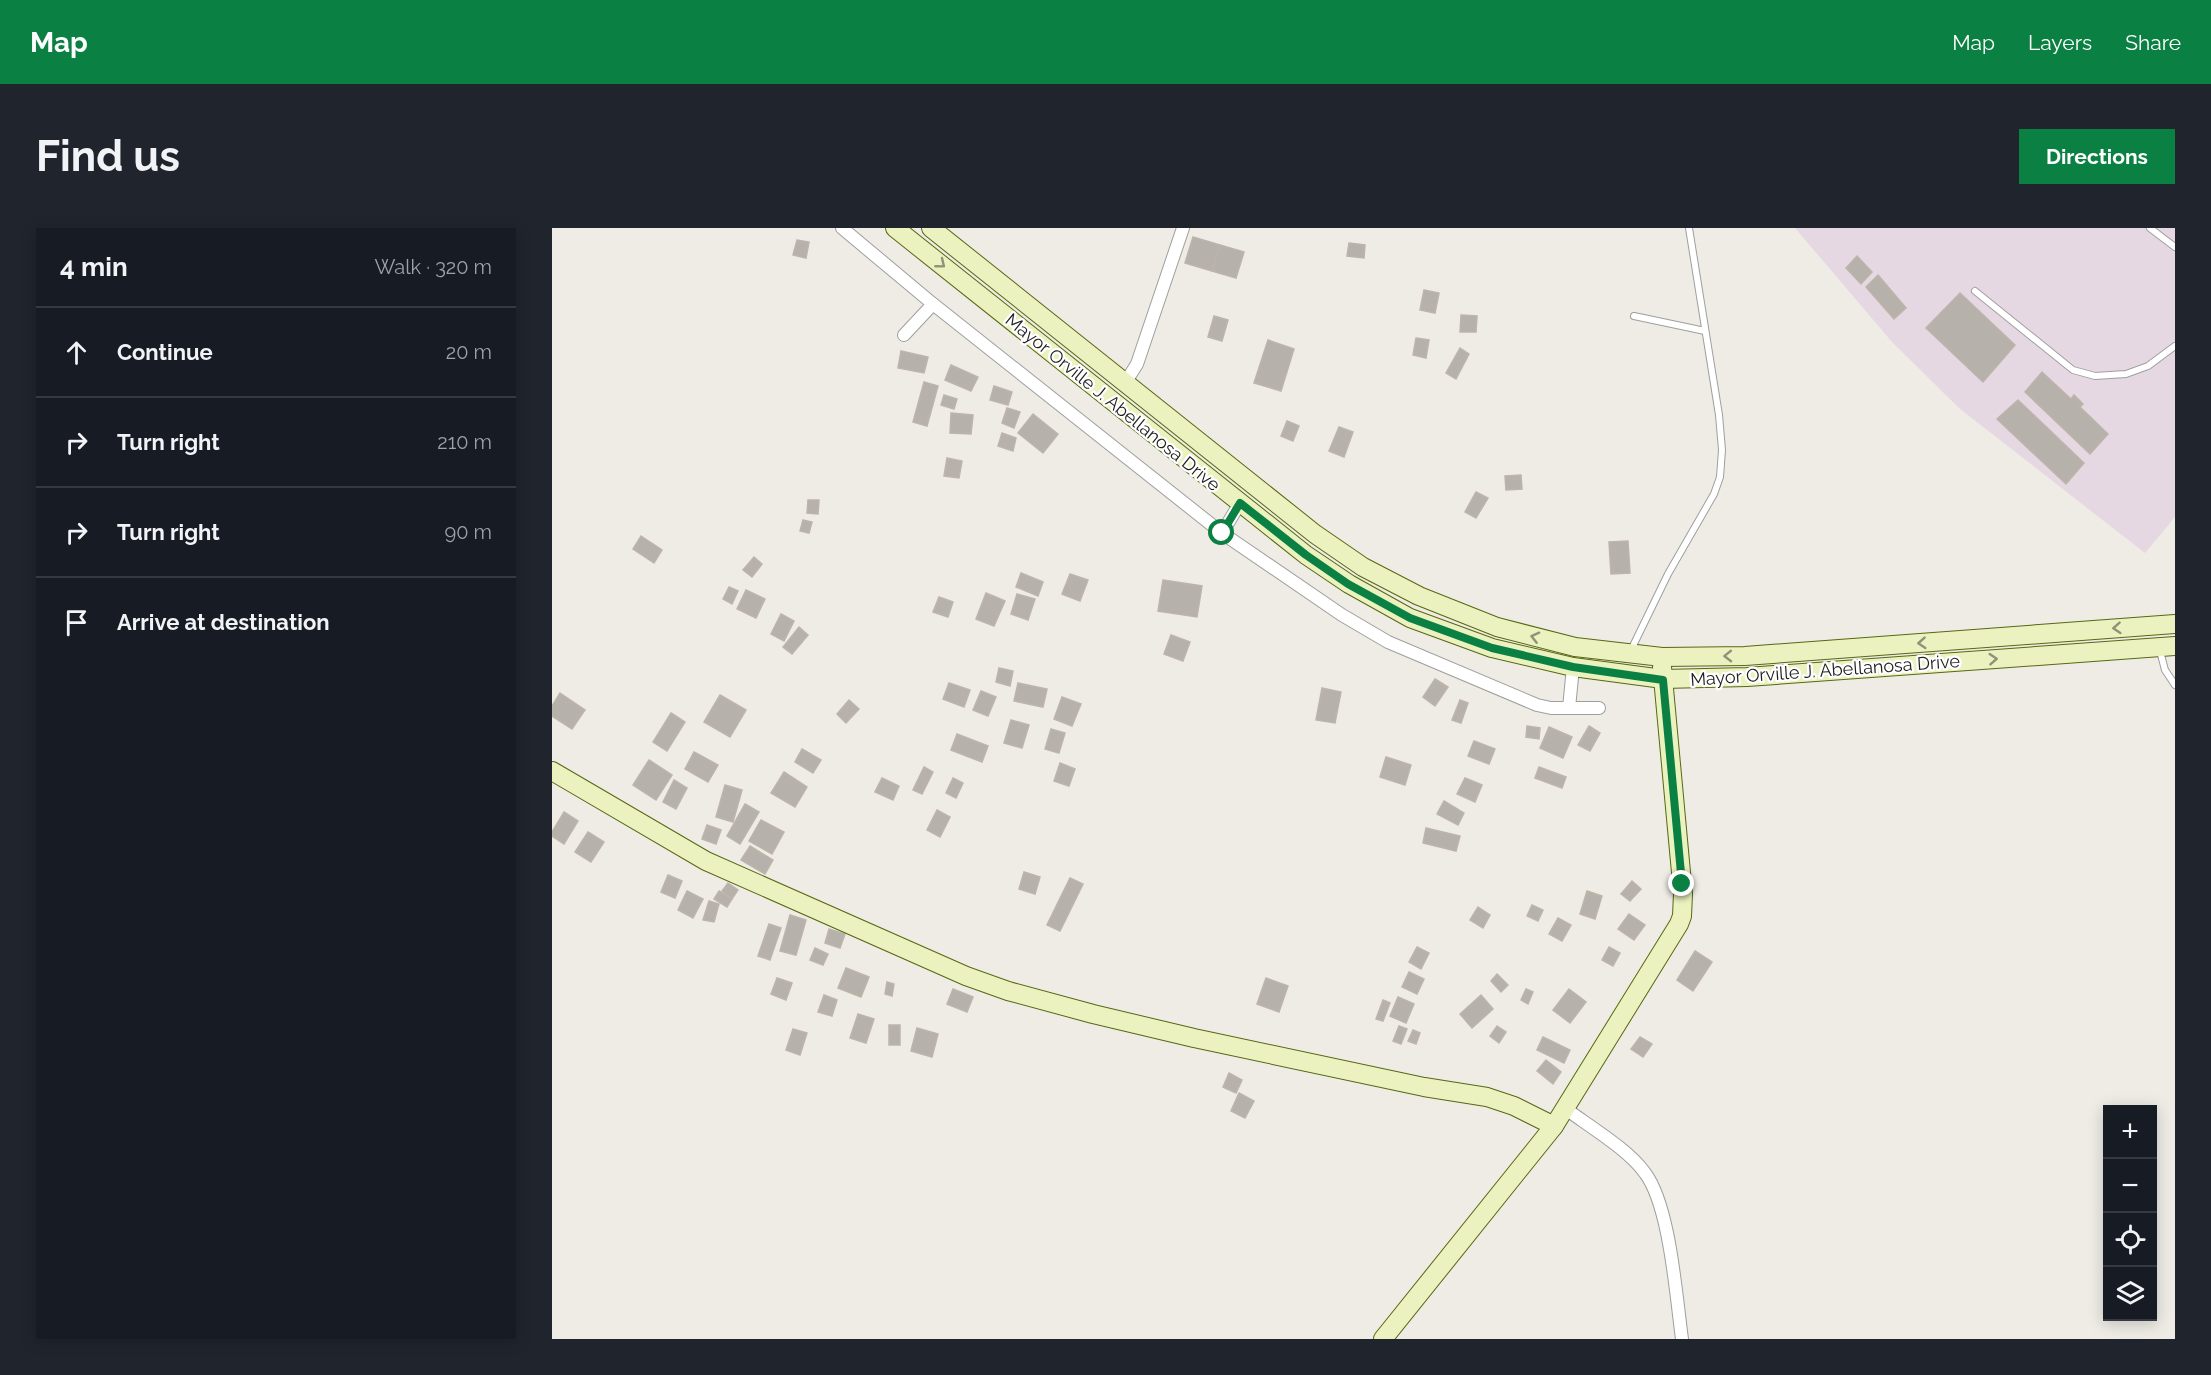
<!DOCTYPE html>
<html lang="en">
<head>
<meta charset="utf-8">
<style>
	body { margin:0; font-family:Raleway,sans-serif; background:#20242c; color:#f1f3f6 }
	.controls { position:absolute; right:18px; bottom:18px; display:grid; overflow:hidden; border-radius:0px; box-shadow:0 3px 15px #0003 }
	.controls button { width:54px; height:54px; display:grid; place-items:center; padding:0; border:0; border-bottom:2px solid #363941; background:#171b24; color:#f1f3f6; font:30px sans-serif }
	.stop { position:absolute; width:18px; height:18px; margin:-14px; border:4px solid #0b8043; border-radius:50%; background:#fff }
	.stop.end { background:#0b8043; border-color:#fff; box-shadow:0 2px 6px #0008 }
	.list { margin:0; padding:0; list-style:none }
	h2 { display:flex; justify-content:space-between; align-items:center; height:78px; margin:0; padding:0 24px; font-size:26px }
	h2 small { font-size:20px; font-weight:400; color:#9ea1a6 }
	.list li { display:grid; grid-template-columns:39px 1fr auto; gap:18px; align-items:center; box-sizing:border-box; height:90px; padding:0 24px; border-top:2px solid #363941 }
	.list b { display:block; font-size:22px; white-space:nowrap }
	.list em { font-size:20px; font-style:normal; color:#9ea1a6 }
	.icon { flex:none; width:33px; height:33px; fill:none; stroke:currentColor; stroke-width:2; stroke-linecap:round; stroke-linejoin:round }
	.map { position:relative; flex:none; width:1623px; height:1111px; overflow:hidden; border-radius:0px }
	header { display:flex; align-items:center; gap:36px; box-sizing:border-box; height:84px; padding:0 30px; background:#0b8043; color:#fff }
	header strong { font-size:28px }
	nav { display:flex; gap:33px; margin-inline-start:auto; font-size:21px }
	.intro { display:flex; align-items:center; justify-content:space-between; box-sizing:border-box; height:144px; padding:0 36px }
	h1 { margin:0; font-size:42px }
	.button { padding:15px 27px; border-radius:0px; background:#0b8043; color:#fff; font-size:21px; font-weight:700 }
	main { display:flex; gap:36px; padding:0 36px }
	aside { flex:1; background:#171b24; border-radius:0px; box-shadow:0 3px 15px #0003 }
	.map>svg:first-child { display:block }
	.industrial { fill:#e6d8e2 }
	.building { fill:#b7b1ab; stroke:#beb4a9; stroke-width:1.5 }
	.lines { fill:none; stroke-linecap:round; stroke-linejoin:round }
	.lane-casing { stroke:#9f9f9f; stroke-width:8 }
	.street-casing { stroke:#9f9f9f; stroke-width:14 }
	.secondary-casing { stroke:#576812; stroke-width:20 }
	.lane { stroke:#fff; stroke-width:6 }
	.street { stroke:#fff; stroke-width:12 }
	.secondary { stroke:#ebf2bf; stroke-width:18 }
	.oneway { stroke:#8f9377 }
	.route { stroke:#0b8043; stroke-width:8 }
	.labels { text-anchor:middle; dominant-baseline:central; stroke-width:4.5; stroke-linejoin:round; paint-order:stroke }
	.street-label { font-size:18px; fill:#1e1e1e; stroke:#fff }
</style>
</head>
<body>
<header>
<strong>Map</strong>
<nav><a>Map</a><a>Layers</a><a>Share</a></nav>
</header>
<div class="intro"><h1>Find us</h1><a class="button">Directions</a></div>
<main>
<aside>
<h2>4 min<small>Walk · 320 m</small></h2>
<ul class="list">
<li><svg class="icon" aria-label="ahead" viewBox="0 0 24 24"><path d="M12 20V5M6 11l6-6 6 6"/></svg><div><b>Continue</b></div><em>20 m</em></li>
<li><svg class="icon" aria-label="right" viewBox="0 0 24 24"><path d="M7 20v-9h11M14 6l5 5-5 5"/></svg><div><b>Turn right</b></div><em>210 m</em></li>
<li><svg class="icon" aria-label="right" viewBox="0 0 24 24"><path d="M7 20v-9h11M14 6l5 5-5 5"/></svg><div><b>Turn right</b></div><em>90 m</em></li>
<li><svg class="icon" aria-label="arrive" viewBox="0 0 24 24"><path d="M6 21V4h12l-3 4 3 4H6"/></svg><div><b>Arrive at destination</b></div></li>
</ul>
</aside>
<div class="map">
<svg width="1623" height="1111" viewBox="0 0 1623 1111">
	<rect width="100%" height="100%" fill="#eeece5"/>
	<polygon class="industrial" points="1243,0 1623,0 1623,289 1593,325 1408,181 1340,114"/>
	<g class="building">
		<polygon points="641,9 668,17 660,43 633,35"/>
		<polygon points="245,12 257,14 254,30 241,27"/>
		<polygon points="797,15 813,17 812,30 795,28"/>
		<polygon points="668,17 692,24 684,50 660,43"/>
		<polygon points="1305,28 1320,44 1309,56 1294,40"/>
		<polygon points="1326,47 1354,80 1342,91 1314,59"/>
		<polygon points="872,62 887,65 883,85 868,82"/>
		<polygon points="1408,65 1463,117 1431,154 1374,100"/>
		<polygon points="909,87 925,88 924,104 908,104"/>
		<polygon points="662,88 676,92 670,113 656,109"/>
		<polygon points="864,110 877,112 874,130 861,127"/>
		<polygon points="716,112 742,121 729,163 702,155"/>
		<polygon points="908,120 917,126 904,151 894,145"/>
		<polygon points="349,123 376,129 372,145 346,140"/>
		<polygon points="399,137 426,149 419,163 393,152"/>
		<polygon points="1490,144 1519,171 1522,167 1531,176 1528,179 1556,206 1538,226 1473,164"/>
		<polygon points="372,154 386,158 375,198 361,194"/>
		<polygon points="442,158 460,164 456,177 438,172"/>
		<polygon points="392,167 405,171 402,181 389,177"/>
		<polygon points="1466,172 1532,235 1514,256 1445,191"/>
		<polygon points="455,180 468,184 462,200 450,195"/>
		<polygon points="399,185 421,187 419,206 398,205"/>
		<polygon points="481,186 506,206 491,225 466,205"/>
		<polygon points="735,193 747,198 741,213 729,208"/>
		<polygon points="787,199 801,204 792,229 777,223"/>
		<polygon points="450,205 464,210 461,223 446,218"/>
		<polygon points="395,230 410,233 407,250 392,248"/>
		<polygon points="969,247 970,261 954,262 953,248"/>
		<polygon points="924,264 936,270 924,290 913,284"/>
		<polygon points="256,272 267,272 266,286 255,285"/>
		<polygon points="251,292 260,294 257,305 248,303"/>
		<polygon points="89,308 110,322 102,335 81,321"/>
		<polygon points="1076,313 1078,345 1059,346 1057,314"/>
		<polygon points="202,329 210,336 200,349 191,342"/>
		<polygon points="469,345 491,354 486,368 464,359"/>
		<polygon points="518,346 536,352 528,373 510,366"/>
		<polygon points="611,352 650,358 645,389 606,383"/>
		<polygon points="177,359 186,363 180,376 171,371"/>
		<polygon points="194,362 213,371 204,390 185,381"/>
		<polygon points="434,365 453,373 442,398 424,391"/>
		<polygon points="465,366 483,371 476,392 459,386"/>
		<polygon points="387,369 401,374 396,389 381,384"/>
		<polygon points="229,386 242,393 232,413 219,406"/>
		<polygon points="247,399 256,407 240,426 231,419"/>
		<polygon points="619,407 638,414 631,433 612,426"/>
		<polygon points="447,440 461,443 458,458 444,454"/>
		<polygon points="883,451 896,459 883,478 871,469"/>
		<polygon points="397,455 418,462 412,479 391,471"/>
		<polygon points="466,455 495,461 491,479 462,473"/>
		<polygon points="770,460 789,464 783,495 764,492"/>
		<polygon points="429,463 444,469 436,488 421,482"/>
		<polygon points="8,465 33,482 20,501 0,488 0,478"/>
		<polygon points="168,467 194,482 178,509 152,494"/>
		<polygon points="510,469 529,476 520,498 502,491"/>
		<polygon points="297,472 307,481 294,495 285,486"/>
		<polygon points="908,472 916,475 909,495 900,492"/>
		<polygon points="119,485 133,494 115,523 101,514"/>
		<polygon points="459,492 477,497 470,520 452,515"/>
		<polygon points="975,498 988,500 987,511 974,509"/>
		<polygon points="1037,498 1048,505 1038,523 1026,517"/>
		<polygon points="997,499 1020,509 1011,530 988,520"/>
		<polygon points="499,501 513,505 507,525 493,521"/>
		<polygon points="405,506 436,518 430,534 399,522"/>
		<polygon points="922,513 943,521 937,536 916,528"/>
		<polygon points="250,521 269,532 261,545 243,534"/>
		<polygon points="142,524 166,537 156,554 133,541"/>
		<polygon points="834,529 859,537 853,557 828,549"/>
		<polygon points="97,532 120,547 104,572 81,557"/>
		<polygon points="508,535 523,541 517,558 502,553"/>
		<polygon points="372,539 381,544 370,566 361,562"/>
		<polygon points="987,539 1014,549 1010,560 983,550"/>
		<polygon points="232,544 255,559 243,579 219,565"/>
		<polygon points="330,550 347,558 341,572 323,564"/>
		<polygon points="401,550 411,555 404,570 394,565"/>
		<polygon points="913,550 930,557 923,574 905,566"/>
		<polygon points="122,552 135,560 124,581 111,574"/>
		<polygon points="173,557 190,562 181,594 164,589"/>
		<polygon points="892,573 912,585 906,597 885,586"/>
		<polygon points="193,576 207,584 188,616 175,608"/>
		<polygon points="385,582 398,589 388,609 375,602"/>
		<polygon points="12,584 26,593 12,616 0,608 0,604"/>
		<polygon points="209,592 232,604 220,626 197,613"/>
		<polygon points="155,597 169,602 164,616 150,611"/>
		<polygon points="874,600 908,608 904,623 871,615"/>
		<polygon points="36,604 52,614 39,634 23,624"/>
		<polygon points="198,618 221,632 213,646 189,632"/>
		<polygon points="472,644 488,649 483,666 467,661"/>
		<polygon points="116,647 130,653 123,670 109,664"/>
		<polygon points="518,650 531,656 508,703 495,697"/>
		<polygon points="1080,653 1089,661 1078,673 1069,666"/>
		<polygon points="176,655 186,662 180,671 170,663"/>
		<polygon points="135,663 151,671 141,690 126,682"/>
		<polygon points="167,663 180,671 175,679 162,671"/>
		<polygon points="1035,663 1050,668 1043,691 1028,686"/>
		<polygon points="157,673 167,676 162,694 151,692"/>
		<polygon points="980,677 991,682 986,693 975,688"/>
		<polygon points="926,679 938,687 931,700 918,692"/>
		<polygon points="1077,686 1093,697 1082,712 1066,701"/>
		<polygon points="238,687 254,692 244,727 228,723"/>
		<polygon points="1006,690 1019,697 1010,713 997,706"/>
		<polygon points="217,696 229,700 218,732 206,728"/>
		<polygon points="277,701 293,706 288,720 273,715"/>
		<polygon points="865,719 877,725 869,741 857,734"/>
		<polygon points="1057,719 1068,725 1061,738 1050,732"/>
		<polygon points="263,720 276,726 271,737 258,732"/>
		<polygon points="1143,723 1160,734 1141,763 1125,752"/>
		<polygon points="294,740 317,749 309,769 286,760"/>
		<polygon points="857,744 872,751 865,766 850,759"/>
		<polygon points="945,746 956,757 949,764 939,753"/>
		<polygon points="225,750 240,755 234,772 219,766"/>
		<polygon points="714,750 736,758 727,784 705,776"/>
		<polygon points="335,754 342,756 340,768 333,766"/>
		<polygon points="401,761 421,769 415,784 395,776"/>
		<polygon points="974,761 981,764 976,776 969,772"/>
		<polygon points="1017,761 1034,774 1018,795 1001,782"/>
		<polygon points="272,767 285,772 280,788 266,784"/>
		<polygon points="929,767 941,781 920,800 908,786"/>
		<polygon points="846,769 862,776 854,795 838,788"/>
		<polygon points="831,772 838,775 831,793 824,791"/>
		<polygon points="306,786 322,791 314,815 298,810"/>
		<rect x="337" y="797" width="11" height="20"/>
		<polygon points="847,798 855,801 849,816 841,813"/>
		<polygon points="945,798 954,804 947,815 938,808"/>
		<polygon points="365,800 386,806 380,829 359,823"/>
		<polygon points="241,801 255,805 248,827 234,822"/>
		<polygon points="861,802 868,805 864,816 856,813"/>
		<polygon points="991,809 1018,822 1012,835 985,822"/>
		<polygon points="1088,809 1100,816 1091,829 1079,821"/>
		<polygon points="994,832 1009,844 1001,856 985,843"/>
		<polygon points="677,845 690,852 684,865 671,859"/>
		<polygon points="687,865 702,873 693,890 679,883"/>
	</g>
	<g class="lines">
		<g class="lane-casing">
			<g id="lane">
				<polyline points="1598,0 1623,19"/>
				<polyline points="1423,63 1521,142 1543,148 1574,146 1596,138 1623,118"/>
				<polyline points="1082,88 1153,103"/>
				<polyline points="1079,422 1116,346 1162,266 1168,249 1170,222 1167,187 1137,0"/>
				<polyline points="1608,423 1613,442 1623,457"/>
			</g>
		</g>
		<g class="street-casing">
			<g id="street">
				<polyline points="290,0 381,76"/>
				<polyline points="352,107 381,76 670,305 688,275"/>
				<polyline points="573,155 585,136 631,0"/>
				<polyline points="670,305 790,387 836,414 985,477 999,480 1047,480"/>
				<polyline points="1017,480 1021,439"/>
				<path d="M 1014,881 C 1037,898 1077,922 1093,945 C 1118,978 1124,1068 1130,1111"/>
			</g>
		</g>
		<g class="secondary-casing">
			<g id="secondary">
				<polyline points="343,0 754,327 797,356 858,390 940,420 1021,439 1111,451 1195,449 1623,418"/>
				<polyline points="379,0 763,306 811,339 867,368 945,399 1023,419 1110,429 1193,428 1623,396"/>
				<polyline points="0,543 154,633 414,748 456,763 541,786 642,810 872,859 935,869 962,878 1002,898"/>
				<polyline points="831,1111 1002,898 1127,696 1130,688 1131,666 1110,439"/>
			</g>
		</g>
		<use href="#lane" class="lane"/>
		<use href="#street" class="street"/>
		<use href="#secondary" class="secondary"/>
	</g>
	<defs><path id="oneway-chevron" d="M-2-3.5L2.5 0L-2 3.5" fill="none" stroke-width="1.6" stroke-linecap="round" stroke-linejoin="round" transform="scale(1.5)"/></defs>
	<g class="oneway">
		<use href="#oneway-chevron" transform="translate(389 36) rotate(39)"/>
		<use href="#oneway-chevron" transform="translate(1565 400) rotate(176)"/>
		<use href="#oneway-chevron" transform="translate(983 409) rotate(-166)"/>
		<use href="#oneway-chevron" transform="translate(1370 415) rotate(176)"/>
		<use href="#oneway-chevron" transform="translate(1176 428) rotate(179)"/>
		<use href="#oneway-chevron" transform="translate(1441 431) rotate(-4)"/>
	</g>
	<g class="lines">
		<polyline class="route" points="670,305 688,275 754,327 796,356 858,390 940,420 1021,439 1111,452 1130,656"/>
	</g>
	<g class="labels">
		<g class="street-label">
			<text transform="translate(561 174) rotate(39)">Mayor Orville J. Abellanosa Drive</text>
			<text transform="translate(1273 442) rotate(-4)">Mayor Orville J. Abellanosa Drive</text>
		</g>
	</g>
</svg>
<div class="controls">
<button>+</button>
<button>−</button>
<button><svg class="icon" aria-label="locate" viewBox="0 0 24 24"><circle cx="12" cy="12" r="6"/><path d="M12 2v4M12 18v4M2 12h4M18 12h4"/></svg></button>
<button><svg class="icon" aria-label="layers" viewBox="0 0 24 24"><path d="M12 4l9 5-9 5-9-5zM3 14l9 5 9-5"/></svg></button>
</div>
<div class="stop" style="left:670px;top:305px"></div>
<div class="stop end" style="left:1130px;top:656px"></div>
</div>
</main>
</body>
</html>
